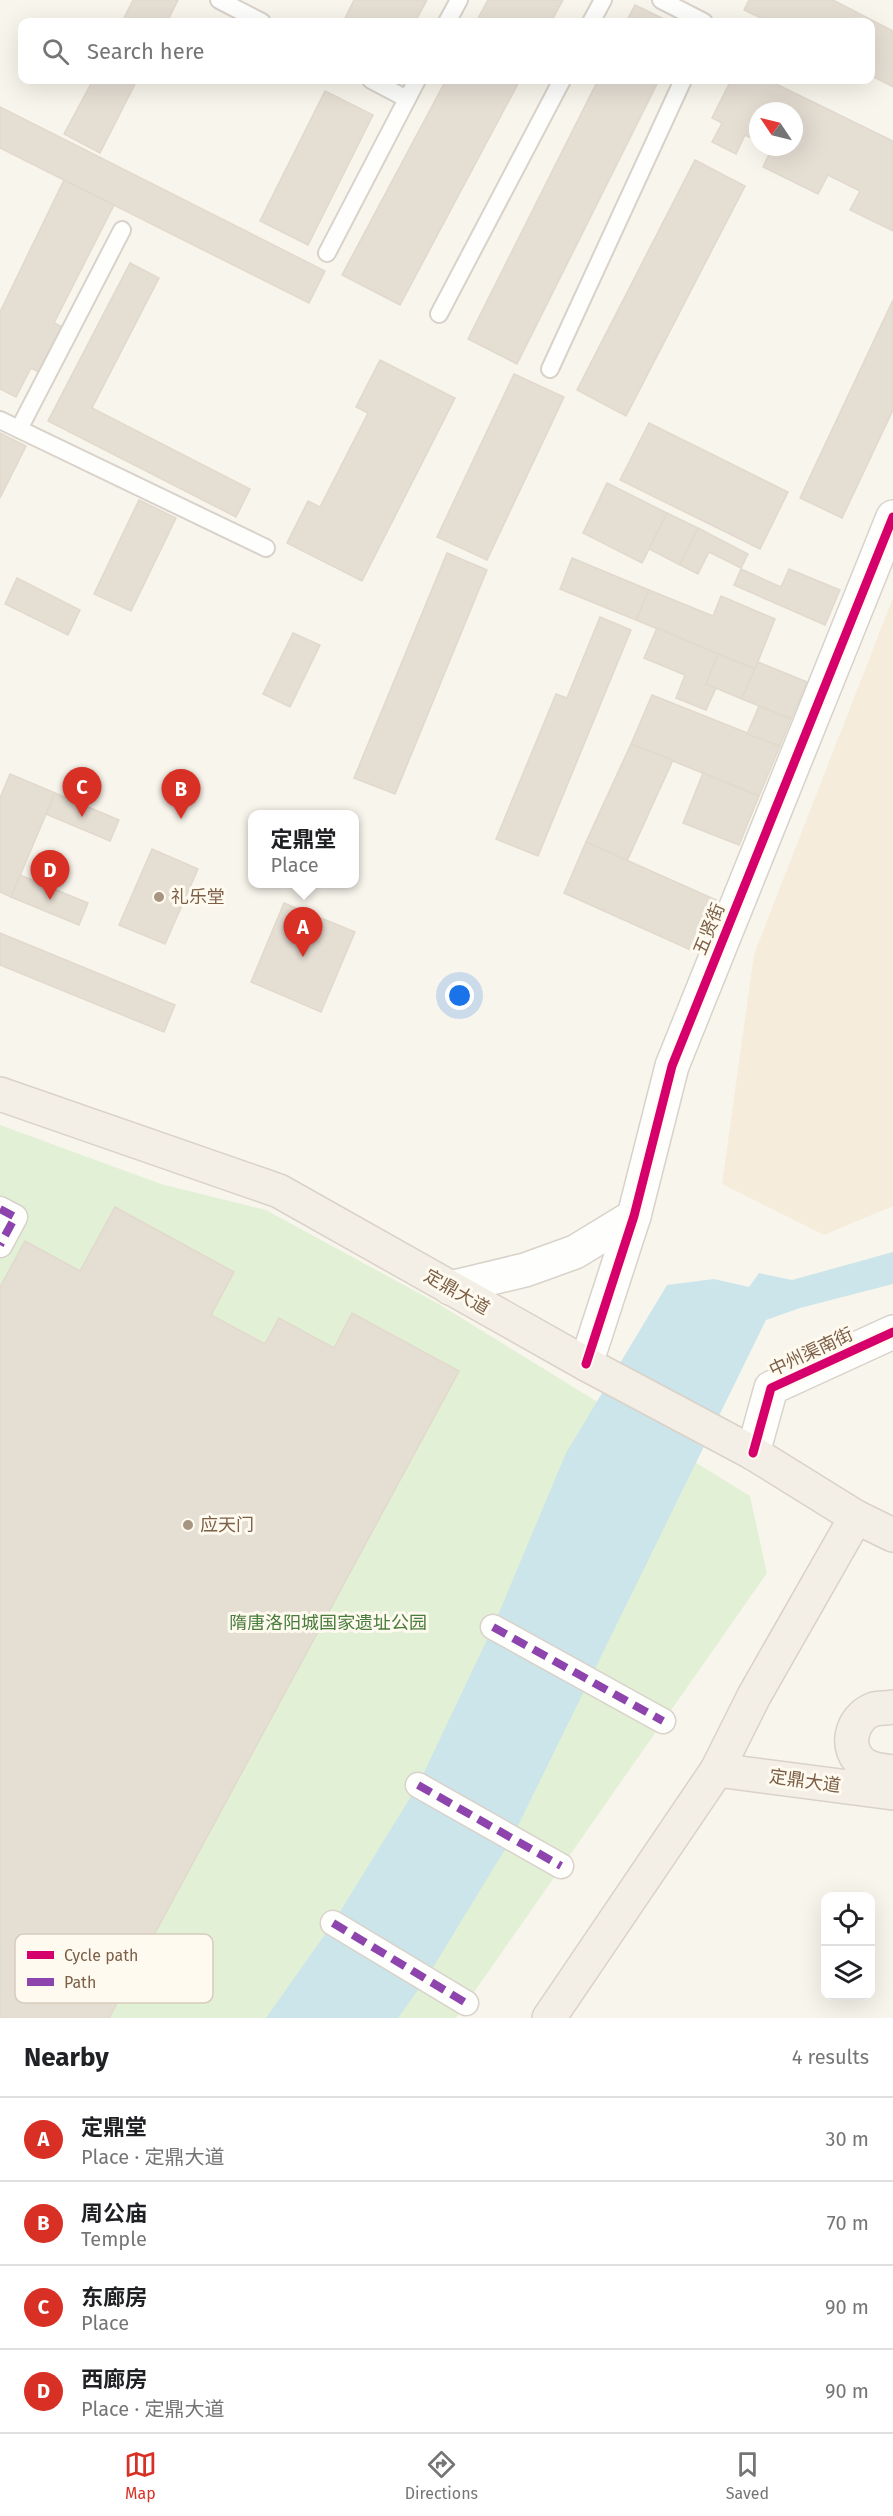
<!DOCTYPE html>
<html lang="en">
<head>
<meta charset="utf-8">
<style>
	body { margin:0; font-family:"Fira Sans","Noto Sans SC",sans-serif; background:#f2f2f2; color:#202124 }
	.controls { position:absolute; right:18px; bottom:18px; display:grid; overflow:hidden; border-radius:12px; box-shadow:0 6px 24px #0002 }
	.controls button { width:54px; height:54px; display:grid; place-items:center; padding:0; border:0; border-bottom:2px solid #e0e0e0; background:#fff; color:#202124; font:30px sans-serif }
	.compass { position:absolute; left:749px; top:102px; width:54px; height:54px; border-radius:50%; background:#fff; box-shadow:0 6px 24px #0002; rotate:305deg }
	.you { position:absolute; left:460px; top:996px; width:21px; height:21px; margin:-15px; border:4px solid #fff; border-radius:50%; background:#1a73e8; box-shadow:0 0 0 9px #1a73e833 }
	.badge { display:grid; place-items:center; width:39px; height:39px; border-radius:50%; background:#d93025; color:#fff; font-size:20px; font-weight:700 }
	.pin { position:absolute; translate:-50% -50px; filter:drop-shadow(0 2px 3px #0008) }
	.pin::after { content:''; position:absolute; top:32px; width:21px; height:18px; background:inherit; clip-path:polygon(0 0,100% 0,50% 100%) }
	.popup { position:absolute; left:248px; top:810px; width:111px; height:78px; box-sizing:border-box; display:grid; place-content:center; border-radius:12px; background:#fff; filter:drop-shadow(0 2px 4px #0005); font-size:20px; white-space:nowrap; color:#757577 }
	.popup b { font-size:22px; color:#202124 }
	.popup::after { content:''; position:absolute; left:50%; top:100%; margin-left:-12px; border:12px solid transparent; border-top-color:#fff }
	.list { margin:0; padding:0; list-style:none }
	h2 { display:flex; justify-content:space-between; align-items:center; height:78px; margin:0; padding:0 24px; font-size:26px }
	h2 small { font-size:20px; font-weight:400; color:#757577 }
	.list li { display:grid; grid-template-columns:39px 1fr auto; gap:18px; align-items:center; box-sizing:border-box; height:84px; padding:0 24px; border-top:2px solid #e0e0e0 }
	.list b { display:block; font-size:22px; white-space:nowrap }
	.list p { margin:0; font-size:20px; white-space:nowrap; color:#757577 }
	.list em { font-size:20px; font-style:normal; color:#757577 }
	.icon { flex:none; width:33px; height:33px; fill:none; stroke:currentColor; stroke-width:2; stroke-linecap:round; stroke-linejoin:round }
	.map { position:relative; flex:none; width:893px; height:2018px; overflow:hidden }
	.search { position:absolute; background:#fff; box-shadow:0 6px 24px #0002; left:18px; right:18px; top:18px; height:66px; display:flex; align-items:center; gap:15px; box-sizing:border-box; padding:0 21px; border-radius:12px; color:#757577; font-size:22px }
	.sheet { height:414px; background:#fff }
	nav { display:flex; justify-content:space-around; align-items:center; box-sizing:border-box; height:84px; border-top:2px solid #e0e0e0; background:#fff; font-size:16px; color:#757577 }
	nav a { display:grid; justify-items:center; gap:3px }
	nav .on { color:#d93025 }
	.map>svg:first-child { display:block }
	.residential { fill:#f5ecdc }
	.green { fill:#e2f1d5 }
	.water { fill:#cbe5eb }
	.building { fill:#e5ded3; stroke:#e2d9cd; stroke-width:1.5 }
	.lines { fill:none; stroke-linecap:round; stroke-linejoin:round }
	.service-casing { stroke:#d8d2ca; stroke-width:20 }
	.pedestrian-casing { stroke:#d8d2ca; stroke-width:27 }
	.minor-casing { stroke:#d8d2ca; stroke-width:36 }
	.primary-casing { stroke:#dad2c8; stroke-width:36 }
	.service { stroke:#fefefc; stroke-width:16 }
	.pedestrian { stroke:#fefefc; stroke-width:24 }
	.minor { stroke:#fefefc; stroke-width:33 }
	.primary { stroke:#f3efe6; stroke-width:33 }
	.quiet { stroke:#8e44ad; stroke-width:8; stroke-dasharray:15 8; stroke-linecap:butt }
	.cycleway-casing { stroke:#fffaef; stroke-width:13 }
	.cycleway { stroke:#d6006c; stroke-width:9 }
	.poi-dot { fill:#a79481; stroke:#fffaef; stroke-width:2 }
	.labels { text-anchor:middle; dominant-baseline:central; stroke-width:6; stroke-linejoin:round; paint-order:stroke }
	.poi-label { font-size:18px; fill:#7b5f47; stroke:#fffaef; text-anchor:start }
	.street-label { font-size:18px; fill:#7b5f47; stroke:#fffaef }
	.park-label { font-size:18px; fill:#487c3c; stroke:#fffaef }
	.key { fill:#fffaef; stroke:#d7ccbd; stroke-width:1.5 }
	.key-label { font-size:16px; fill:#7b5f47 }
</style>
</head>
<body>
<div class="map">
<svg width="893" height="2018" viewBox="0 0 893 2018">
	<rect width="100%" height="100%" fill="#f8f5ec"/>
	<polygon class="residential" points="893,598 893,1206 824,1235 722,1184 754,954"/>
	<polygon class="green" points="0,1125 161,1184 266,1210 437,1303 750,1496 767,1573 456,2018 0,2018"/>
	<polygon class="water" points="893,1252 893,1284 800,1308 766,1320 512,1838 426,1979 398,2018 266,2018 333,1923 418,1785 493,1627 566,1453 667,1285 714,1279 749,1287 759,1273 792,1280"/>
	<g class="building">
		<polygon points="133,0 178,0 167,22 122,22"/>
		<polygon points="354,0 427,0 415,22 343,22"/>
		<polygon points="488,0 563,0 551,22 476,22"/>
		<polygon points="749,0 833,0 893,31 893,87 870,75 870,22 769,22 744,10"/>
		<polygon points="635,5 670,22 626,22"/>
		<polygon points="93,80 137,80 100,153 64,134"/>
		<polygon points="446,80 520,80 400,305 342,275"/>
		<polygon points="598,80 659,80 517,364 468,339"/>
		<polygon points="731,80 768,80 893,141 893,231 850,210 860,191 828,175 818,194 763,167 772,148 770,147 794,147 794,111 758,111 758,141 745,135 736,154 712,142 722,123 712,118"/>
		<polygon points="325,91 373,115 308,245 260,221"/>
		<polygon points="0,107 325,271 309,303 0,148"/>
		<polygon points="695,160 745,186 626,416 577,390"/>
		<polygon points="64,180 114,205 54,323 63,327 41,373 31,368 16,397 0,389 0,312"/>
		<polygon points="130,263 159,278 92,408 250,489 236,517 48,421"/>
		<polygon points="893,300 893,410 842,518 800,498"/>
		<polygon points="380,360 455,398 362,581 287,543 308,501 320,507 368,413 356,407"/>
		<polygon points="514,374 564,397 487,560 437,537"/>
		<polygon points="649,423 788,492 760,549 620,480"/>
		<polygon points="0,433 26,446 0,498"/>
		<polygon points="607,483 667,513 642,563 583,533"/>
		<polygon points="139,500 176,518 131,611 94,594"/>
		<polygon points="667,513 698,528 680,565 649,549"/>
		<polygon points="698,528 748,554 741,568 709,552 698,574 680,565"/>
		<polygon points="447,553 487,570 395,794 354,778"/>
		<polygon points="572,558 649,590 636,620 560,589"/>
		<polygon points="741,569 781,587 789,569 840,590 825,625 734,585"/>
		<polygon points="17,578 80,610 68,635 5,604"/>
		<polygon points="649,590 713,616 721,596 775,619 755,669 636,620"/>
		<polygon points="600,617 631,630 538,856 496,839 556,694 567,698"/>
		<polygon points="657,628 718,654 706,684 716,688 706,710 676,698 685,675 644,658"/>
		<polygon points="293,633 320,645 290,707 263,694"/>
		<polygon points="718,654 755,669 742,699 706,684"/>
		<polygon points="758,662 807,682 791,719 742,699"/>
		<polygon points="652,695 780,746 759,796 631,744"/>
		<polygon points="759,706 791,719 780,746 747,734"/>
		<polygon points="631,744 673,760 627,861 586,842"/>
		<polygon points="703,773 759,796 739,845 683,823"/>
		<polygon points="10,774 55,793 11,897 0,892 0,798"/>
		<polygon points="55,793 119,820 110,841 46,814"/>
		<polygon points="586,842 716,900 693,951 564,893"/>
		<polygon points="152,849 198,869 165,944 119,925"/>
		<polygon points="20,875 88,903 79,925 11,897"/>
		<polygon points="284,903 355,932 321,1012 251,982"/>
		<polygon points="0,933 175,1005 164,1032 0,965"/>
		<polygon points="115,1207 234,1272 211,1315 265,1344 279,1318 334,1348 352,1313 459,1371 109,2018 0,2018 0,1287 25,1241 80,1271"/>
	</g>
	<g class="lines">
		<g class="service-casing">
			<g id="service">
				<polyline points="219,0 262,22"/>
				<polyline points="661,0 704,22"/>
				<polyline points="447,22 459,0"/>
				<polyline points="591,22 603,0"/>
				<polyline points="371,80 407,99"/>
				<polyline points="327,253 417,80"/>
				<polyline points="439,314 562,80"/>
				<polyline points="550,369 683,80"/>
				<polyline points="0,420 266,548"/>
				<polyline points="19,429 122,230"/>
			</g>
		</g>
		<g class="pedestrian-casing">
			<g id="pedestrian">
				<polyline points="0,1209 15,1217 0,1245"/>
				<polyline points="493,1627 663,1721"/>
				<polyline points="418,1785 561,1866"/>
				<polyline points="333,1923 466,2003"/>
			</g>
		</g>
		<g class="minor-casing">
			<g id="minor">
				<polyline points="450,1288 525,1270 575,1252 634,1216"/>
				<polyline points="586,1364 634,1216 672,1066 893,517"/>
				<polyline points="753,1453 771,1388 893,1332"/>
			</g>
		</g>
		<g class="primary-casing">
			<g id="primary">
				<polyline points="0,1094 279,1191 586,1364 753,1453 856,1517 893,1535"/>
				<path d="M 893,1707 C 887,1708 880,1708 874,1709 C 850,1718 843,1751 865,1765 C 872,1770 885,1771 893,1772"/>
				<polyline points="717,1770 893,1793"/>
				<polyline points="549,2018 717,1770 754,1696 856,1517"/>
			</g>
		</g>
		<use href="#service" class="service"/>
		<use href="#pedestrian" class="pedestrian"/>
		<use href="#minor" class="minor"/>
		<use href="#primary" class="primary"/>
		<g class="quiet">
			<polyline points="0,1209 15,1217 0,1245"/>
			<polyline points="493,1627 663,1721"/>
			<polyline points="418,1785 561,1866"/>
			<polyline points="333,1923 466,2003"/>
		</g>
		<g class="cycleway-casing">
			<g id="cycleway">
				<polyline points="586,1364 634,1216 672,1066 893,517"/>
				<polyline points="753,1453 771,1388 893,1332"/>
			</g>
		</g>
		<use href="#cycleway" class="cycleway"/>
	</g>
	<g class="poi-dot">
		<circle cx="159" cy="897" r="6"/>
		<circle cx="188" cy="1525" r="6"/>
	</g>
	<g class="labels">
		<g class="poi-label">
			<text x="171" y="897">礼乐堂</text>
			<text x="200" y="1525">应天门</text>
		</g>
		<g class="street-label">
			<text transform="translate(709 929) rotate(-68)">五贤街</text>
			<text transform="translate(457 1292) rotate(30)">定鼎大道</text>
			<text transform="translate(811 1352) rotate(-25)">中州渠南街</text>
			<text transform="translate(805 1781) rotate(8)">定鼎大道</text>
		</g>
		<g class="park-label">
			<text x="328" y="1623">隋唐洛阳城国家遗址公园</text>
		</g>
	</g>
	<rect x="15" y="1934" width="198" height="69" rx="9" class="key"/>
	<rect x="27" y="1951" width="27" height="8" fill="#d6006c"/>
	<rect x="27" y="1978" width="27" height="8" fill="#8e44ad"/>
	<g class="key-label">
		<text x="64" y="1961">Cycle path</text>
		<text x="64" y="1988">Path</text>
	</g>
</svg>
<div class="controls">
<button><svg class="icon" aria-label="locate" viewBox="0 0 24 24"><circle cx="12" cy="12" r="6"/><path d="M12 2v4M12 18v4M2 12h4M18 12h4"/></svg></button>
<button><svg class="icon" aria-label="layers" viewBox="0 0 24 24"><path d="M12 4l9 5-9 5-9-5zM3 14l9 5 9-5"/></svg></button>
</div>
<svg class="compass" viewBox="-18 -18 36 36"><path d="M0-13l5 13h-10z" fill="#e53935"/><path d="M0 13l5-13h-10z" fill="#757577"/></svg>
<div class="you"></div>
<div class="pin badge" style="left:303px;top:957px">A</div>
<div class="popup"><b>定鼎堂</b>Place</div>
<div class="pin badge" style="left:181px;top:819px">B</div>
<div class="pin badge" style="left:82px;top:817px">C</div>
<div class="pin badge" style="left:50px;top:900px">D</div>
<div class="search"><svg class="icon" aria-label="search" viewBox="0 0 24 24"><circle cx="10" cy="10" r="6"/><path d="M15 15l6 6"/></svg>Search here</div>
</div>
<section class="sheet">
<h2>Nearby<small>4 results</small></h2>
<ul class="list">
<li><span class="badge">A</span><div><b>定鼎堂</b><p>Place · 定鼎大道</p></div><em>30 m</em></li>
<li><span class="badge">B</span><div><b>周公庙</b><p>Temple</p></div><em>70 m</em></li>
<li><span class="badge">C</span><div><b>东廊房</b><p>Place</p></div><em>90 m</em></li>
<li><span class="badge">D</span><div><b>西廊房</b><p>Place · 定鼎大道</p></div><em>90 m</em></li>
</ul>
</section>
<nav>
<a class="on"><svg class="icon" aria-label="map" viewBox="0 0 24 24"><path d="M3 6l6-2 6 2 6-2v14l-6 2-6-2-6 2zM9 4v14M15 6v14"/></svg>Map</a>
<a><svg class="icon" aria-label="directions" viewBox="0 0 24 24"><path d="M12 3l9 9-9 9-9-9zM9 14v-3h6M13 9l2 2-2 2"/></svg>Directions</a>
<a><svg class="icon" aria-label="saved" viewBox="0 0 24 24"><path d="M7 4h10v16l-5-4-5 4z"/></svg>Saved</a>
</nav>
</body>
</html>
